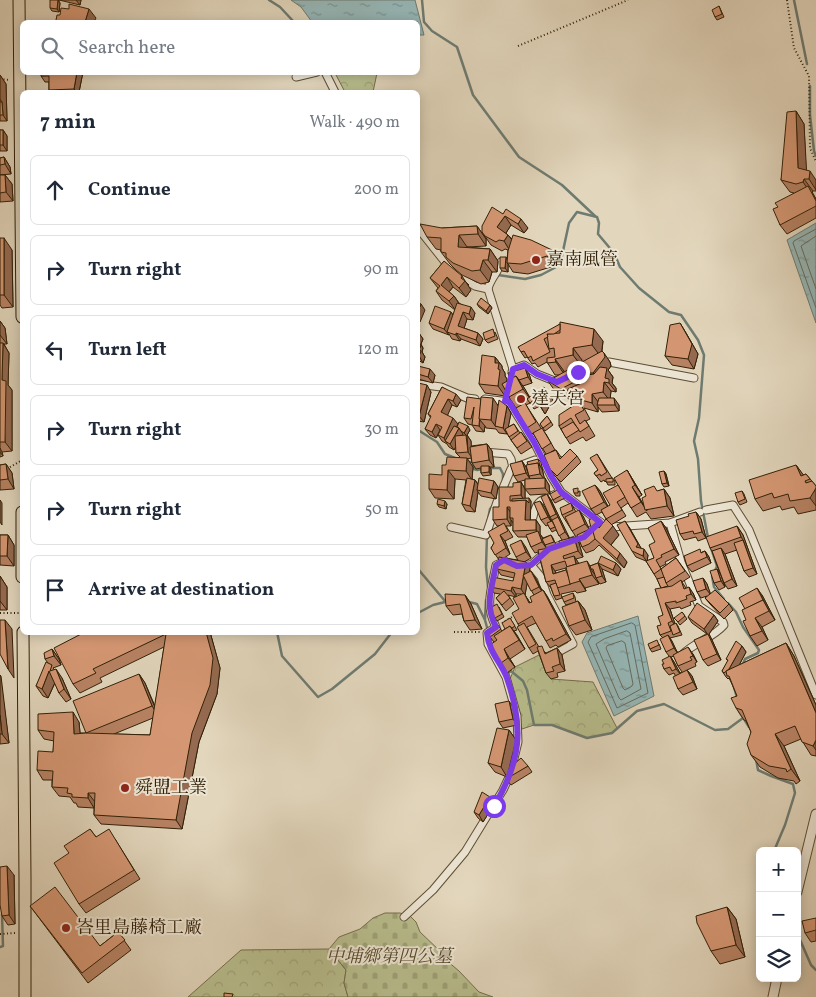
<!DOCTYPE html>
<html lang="en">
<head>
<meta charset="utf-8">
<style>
	body { margin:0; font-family:Vollkorn,"Noto Serif TC",serif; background:#f6f6f7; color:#1f2937 }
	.controls { position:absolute; right:15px; bottom:15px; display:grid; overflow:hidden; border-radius:8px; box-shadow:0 2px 12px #0003 }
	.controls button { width:45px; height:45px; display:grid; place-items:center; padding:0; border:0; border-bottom:1px solid #e0e1e3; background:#fff; color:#1f2937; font:25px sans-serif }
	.stop { position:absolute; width:15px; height:15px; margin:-11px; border:4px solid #7c3aed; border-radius:50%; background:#fff }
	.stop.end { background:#7c3aed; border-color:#fff; box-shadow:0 1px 5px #0008 }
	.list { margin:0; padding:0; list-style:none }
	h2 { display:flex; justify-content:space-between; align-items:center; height:65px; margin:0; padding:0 20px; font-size:21px }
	h2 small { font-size:16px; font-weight:400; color:#747a83 }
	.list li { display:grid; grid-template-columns:32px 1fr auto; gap:15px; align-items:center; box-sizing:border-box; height:70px; margin:0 10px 10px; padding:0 10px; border:1px solid #e0e1e3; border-radius:8px }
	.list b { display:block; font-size:19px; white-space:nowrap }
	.list em { font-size:16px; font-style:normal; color:#747a83 }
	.icon { flex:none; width:28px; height:28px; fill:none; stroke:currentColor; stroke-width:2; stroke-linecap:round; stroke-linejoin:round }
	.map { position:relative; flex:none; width:816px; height:997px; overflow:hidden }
	.search { position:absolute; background:#fff; box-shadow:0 2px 12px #0003; left:20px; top:20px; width:400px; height:55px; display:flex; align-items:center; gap:12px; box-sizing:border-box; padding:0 18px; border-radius:8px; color:#747a83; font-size:19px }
	.panel { position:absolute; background:#fff; box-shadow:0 2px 12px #0003; left:20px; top:90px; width:400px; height:545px; border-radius:8px }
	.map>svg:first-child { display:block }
	.forest { fill:url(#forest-crowns); stroke:#746e4a }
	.cemetery { fill:url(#cemetery-stones); stroke:#746e4a }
	.water { fill:url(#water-ripples); stroke:#6e7b71 }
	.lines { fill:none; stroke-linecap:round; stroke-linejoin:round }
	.shore { stroke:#646c5f; stroke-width:1 }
	.stream { stroke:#6e7b71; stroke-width:2.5 }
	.minor-casing { stroke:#5d4e34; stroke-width:9 }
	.tertiary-casing { stroke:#5d4e34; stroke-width:11 }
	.primary-casing { stroke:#312007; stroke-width:13 }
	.path { stroke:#312007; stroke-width:2; stroke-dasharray:1 2.5; stroke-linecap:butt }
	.minor { stroke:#ece4d3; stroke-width:7 }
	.tertiary { stroke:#ece4d3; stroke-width:9 }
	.primary { stroke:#e2d6bc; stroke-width:11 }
	.wall { fill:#b78263; stroke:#312007; fill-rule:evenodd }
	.shaded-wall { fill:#956a50; stroke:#312007 }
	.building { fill:#d59773; stroke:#312007 }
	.route { stroke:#7c3aed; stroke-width:6 }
	.poi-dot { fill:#8f2418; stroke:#ece4d3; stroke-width:2 }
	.labels { text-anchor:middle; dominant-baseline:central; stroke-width:4; stroke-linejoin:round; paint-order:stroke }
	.poi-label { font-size:18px; fill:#312007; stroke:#ece4d3; text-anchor:start }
	.park-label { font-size:18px; font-style:italic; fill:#534728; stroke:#ece4d3 }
</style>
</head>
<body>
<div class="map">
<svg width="816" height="997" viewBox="0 0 816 997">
	<defs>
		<pattern id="forest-crowns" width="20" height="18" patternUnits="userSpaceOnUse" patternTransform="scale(1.25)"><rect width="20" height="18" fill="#b8bd8d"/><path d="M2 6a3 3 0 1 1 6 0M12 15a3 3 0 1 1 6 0" fill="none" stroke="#9fa278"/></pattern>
		<pattern id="cemetery-stones" width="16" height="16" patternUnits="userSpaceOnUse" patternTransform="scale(1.25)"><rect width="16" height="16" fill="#b8bd8d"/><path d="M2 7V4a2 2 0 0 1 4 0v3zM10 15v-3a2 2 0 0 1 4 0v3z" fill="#9fa278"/></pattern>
		<pattern id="water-ripples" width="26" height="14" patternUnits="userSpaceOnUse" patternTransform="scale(1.25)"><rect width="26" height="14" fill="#96b7b7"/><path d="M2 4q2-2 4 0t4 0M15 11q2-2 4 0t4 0" fill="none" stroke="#7b9493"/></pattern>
	</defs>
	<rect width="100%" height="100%" fill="#e2d6bc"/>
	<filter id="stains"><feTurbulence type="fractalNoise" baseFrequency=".004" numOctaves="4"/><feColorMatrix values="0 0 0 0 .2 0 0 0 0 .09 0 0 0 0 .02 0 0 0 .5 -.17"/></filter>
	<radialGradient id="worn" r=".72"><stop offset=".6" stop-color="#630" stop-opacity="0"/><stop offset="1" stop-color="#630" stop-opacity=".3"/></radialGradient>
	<g class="forest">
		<polygon points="335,73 377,73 373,92 345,92"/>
		<polygon points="541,654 551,679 593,682 617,728 612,733 587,738 552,725 534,725 522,729 510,679 515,667"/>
		<polygon points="329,949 346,970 344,983 348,997 188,997 241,950"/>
	</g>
	<polygon class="cemetery" points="385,913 400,913 410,916 416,922 420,932 441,952 446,960 459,971 479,992 493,997 348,997 344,983 346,970 329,949 339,937 360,929 373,918"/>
	<g class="water">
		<polygon points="291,0 415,0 424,35 418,35 418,22 312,22 301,7"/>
		<polygon points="816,223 816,323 787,240"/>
		<polygon points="638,616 654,696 614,716 582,642 587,633"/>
	</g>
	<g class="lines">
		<g class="shore">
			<polyline points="816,229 794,241 793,243 816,308"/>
			<polyline points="816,236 801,246 816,289"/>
			<polygon points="632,623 635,625 648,693 617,708 588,642 591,637"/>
			<polygon points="627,631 630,633 641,689 621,700 619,698 596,644 604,639"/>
			<polygon points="622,641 625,643 633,684 632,686 625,690 623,688 606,648 607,646"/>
		</g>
		<g class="stream">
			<polyline points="269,0 280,7 294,22"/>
			<polyline points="422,0 424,22 432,31 457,47 473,95 519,157 562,185 595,216"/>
			<polyline points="794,0 807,64"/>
			<polyline points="810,86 810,115 814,151 816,156"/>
			<polyline points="498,275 525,279 541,275 560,265 569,223 577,212 597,217 599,223 598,234 614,253 620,267 639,288 669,312 681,315 698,340 704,355 699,418 694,441 698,459 701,501 708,538"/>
			<polyline points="418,430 437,442 445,454 455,458"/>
			<polyline points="468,462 473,462 474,469 477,470 483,469"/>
			<polyline points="488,468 500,468 503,474 503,480"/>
			<polyline points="487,524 490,509 494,504"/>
			<polyline points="487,535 486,567 488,587"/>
			<polyline points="711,548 717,566 715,571"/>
			<polyline points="418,569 445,601"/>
			<polyline points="712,576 714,587 724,599"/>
			<polyline points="469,602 477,604 485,620 488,631"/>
			<polyline points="728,603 736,612 743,627 759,650 758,653 745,659 743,664"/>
			<polyline points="418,613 433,605 449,601"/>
			<polyline points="485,619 486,600"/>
			<polyline points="277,632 282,656 318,697 332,689 375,654 392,632"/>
			<polyline points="506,672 507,674 511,671 523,681 527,690 534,725 552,725 587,738 612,733 637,711 664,704 715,730 728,729 743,718"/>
			<polyline points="734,687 737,698"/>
			<polyline points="739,711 749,727"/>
			<polyline points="756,759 758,770 771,776 793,784 795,793 785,825 774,851"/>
			<polyline points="797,933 811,965 816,970"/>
			<polyline points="0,947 3,946 2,914"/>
		</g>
		<g class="minor-casing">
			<g id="minor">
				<polyline points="325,72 335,92"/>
				<polyline points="296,77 317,72"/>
				<polyline points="418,228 449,267"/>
				<path d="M 501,262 C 498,273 490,279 488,289 L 513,369 L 512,372"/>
				<polyline points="459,276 475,286 488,289"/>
				<polyline points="602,364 609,362 694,378"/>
				<polyline points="513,369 524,365 537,374 557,382 560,381"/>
				<polyline points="418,384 441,387 467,398 475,399"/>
				<polyline points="485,399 509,402 534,442 551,476 561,492 604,525 612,527 670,523 700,512"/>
				<polyline points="484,452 508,454 511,459 513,468"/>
				<polyline points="706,510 733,505 749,530 816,695"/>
				<path d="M 533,517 C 536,499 543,500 558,493"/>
				<path d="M 670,523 L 681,562 L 699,606 L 723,622 L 724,625 C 713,638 695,642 683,654"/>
				<polyline points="451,527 486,535 497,502 511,469 535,460"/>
				<polyline points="520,565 531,565 549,549 584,537 600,522"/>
				<polyline points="531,565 541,577 547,595 573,644 551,656"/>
				<path d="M 404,917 L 433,890 L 465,852 L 503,790 L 510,775 L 518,742 L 517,716 L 506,677 L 488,644 L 487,633 L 496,627 C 484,604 492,588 496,565 L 505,561"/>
			</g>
		</g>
		<g class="tertiary-casing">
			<g id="tertiary">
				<polyline points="797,892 816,814"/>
				<polyline points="773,997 777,978"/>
			</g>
		</g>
		<g class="primary-casing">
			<g id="primary">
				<polyline points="19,0 22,317"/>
				<polyline points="22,512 22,577"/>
				<polyline points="23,632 25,878 25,997"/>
			</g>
		</g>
		<g class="path">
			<polyline points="787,0 794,48 809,76 810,148 816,162"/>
			<polyline points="518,46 628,0"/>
			<polyline points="0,79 10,80"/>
			<polyline points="7,469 22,460"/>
			<polyline points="0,613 22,613"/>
			<polyline points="502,623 512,617"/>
			<polyline points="454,632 480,632"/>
			<polyline points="0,934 15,933"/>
		</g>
		<use href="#minor" class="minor"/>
		<use href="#tertiary" class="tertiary"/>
		<use href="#primary" class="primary"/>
	</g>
	<g class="wall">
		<polygon points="58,0 60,3 59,12 52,11 50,8"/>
		<polygon points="59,0 81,0 80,5"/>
		<polygon points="719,6 724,17 717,20 715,17"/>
		<polygon points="83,72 79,92 50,92 49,90 49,82 45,82 41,76"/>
		<polygon points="0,75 6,84 7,121 0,121"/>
		<polygon points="796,111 804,124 806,170 816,180 816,191 813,191 812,192 816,199 816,218 787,234 780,225 778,207 794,193 790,192 781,180"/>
		<polygon points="0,130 3,130 7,136 7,151 0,151"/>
		<polygon points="4,157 10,167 11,174 0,175 0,158"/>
		<polygon points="0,175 5,175 12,184 13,201 0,202"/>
		<polygon points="503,214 528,228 524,233 511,225 506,233 512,239 558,259 554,266 528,274 513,272 508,264 508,272 502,271 500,268 507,259 508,250 505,249 502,251 491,245 482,232"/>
		<polygon points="477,226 486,239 486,246 467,247 490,249 498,261 497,272 492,272 489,282 481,284 462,275 455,269 450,264 441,252 441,250 436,249 427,237 442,228"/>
		<polygon points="0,238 12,250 13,307 2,308 0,305"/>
		<polygon points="444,261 469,285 468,286 471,290 466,297 453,287 449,292 454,296 459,303 475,313 473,320 467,319 464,328 478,333 483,339 480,346 461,339 460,341 452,339 449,334 449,335 433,329 429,323 451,312 453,315 455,310 442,300 436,291 438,288 430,278"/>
		<polygon points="477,304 490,305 492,308 488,314 479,307"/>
		<polygon points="0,321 5,328 7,344 4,344 9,353 8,385 12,390 12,451 2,452 3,456 0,457"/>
		<polygon points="680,323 686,333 698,354 694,369 672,365 665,356"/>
		<polygon points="560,324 603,341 602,351 610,362 611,366 608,370 613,377 612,383 616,388 616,392 611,391 610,398 619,405 619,411 602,412 598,407 598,412 584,408 590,419 586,421 595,436 586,441 583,437 570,444 559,426 574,406 568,398 555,391 548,381 560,375 555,375 547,362 538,367 535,363 532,364 527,357 525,358 521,352"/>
		<polygon points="418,332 423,339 421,344 423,348 422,352 425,357 423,363 418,360"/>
		<polygon points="495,332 498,339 488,343 485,340"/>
		<polygon points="495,357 502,366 502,368 505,373 505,376 507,379 506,382 529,374 532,383 523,386 529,397 553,400 545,414 540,406 534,409 530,403 526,405 541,428 546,434 555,450 551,452 556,450 561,457 577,456 581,462 561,482 554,475 550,469 546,454 533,433 532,434 527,428 516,408 505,391 505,396 485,393 479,384"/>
		<polygon points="418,366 435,375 433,383 418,379"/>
		<polygon points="418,383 431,392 424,422 418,421"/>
		<polygon points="442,387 461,400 457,407 452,405 447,415 458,424 456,427 470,430 467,435 471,441 471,446 487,444 492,451 494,467 489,467 491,469 491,475 483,476 481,473 481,468 476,469 472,463 471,458 467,459 473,467 472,479 475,480 478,484 494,481 498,487 496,499 481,496 478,492 475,512 466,511 462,504 466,480 455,479 454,499 435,498 429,489 442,475 446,465 460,457 456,453 456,447 454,450 449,447 447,444 442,441 438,435 436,438 430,435 425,429 431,418 428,414"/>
		<polygon points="498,405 507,406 511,413 508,427 514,424 520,433 521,432 532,447 521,454 511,440 507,433 507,434 499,433 496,429 486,428 485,426 484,432 476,431 472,425 468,424 464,418"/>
		<polygon points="547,416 553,425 545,431 540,424"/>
		<polygon points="597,454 612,478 611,478 615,481 615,485 608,485 606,481 605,482 604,480 601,482 594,473 598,470"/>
		<path d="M 538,459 L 541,462 L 544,478 L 549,485 L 550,494 L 547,494 L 551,500 L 569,538 L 579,543 L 583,557 L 576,559 L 578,563 L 590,566 L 598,563 L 616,563 L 621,569 L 618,576 L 602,569 L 606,582 L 600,584 L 597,580 L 599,584 L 585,588 L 586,591 L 577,593 L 575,591 L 561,594 L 562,598 L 556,600 L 554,596 L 551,588 L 546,582 L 538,552 L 535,553 L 531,547 L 527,537 L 518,537 L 513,531 L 513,523 L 511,520 L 511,526 L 506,526 L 513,537 L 505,541 L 510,554 L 504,558 L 518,560 L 516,557 L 525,546 L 531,558 L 524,562 L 530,568 L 529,572 L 535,577 L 542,590 L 543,590 L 547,596 L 571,640 L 558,647 L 556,645 L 550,648 L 546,641 L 536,623 L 527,627 L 539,647 L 546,653 L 557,648 L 562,655 L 565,671 L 557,673 L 558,677 L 551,679 L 546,673 L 538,651 L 533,654 L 529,648 L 518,624 L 521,594 L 516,594 L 516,597 L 508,595 L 514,604 L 506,611 L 496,598 L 500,594 L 494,593 L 490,587 L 513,581 L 514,578 L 501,575 L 497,569 L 499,560 L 491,548 L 494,543 L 500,526 L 497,526 L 493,520 L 499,507 L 513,487 L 521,482 L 525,489 L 525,498 L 531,501 L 530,520 L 536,520 L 540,526 L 540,534 L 543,538 L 551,535 L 553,538 L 556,545 L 548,548 L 560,546 L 562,540 L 556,530 L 552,532 L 548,525 L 546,526 L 541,520 L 545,507 L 551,521 L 552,520 L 550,517 L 546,494 L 530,495 L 525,489 L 525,480 L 518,482 L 514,476 L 522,461 L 526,467 L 528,473 ZM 566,568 L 566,570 L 556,573 L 555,571 ZM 527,583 L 534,595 L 532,602 L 530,603 L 525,595 Z"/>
		<polygon points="6,464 12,473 14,489 0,490 0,465"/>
		<polygon points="796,465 803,475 806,474 816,486 816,510 798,514 794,507 782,510 780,506 763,511 755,499"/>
		<polygon points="627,470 642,495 639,497 644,506 658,491 664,489 670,498 674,516 651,519 646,512 637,517 628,503 621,508 626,516 611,525 619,535 611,545 627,562 624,568 599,545 594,550 586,553 582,547 578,536 576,537 562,515 571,503 576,512 583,516 589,529 592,528 594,517 600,526 607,520 602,512 596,515 591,509 595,485 600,491 608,507 610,505 618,485"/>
		<polygon points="664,471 666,474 669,486 664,487 662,484"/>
		<polygon points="580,491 580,496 576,496 574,493"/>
		<polygon points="742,491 744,494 747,502 740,505 738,502"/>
		<polygon points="562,492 565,498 555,503 553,500"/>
		<polygon points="437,504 447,504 446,509 439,507"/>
		<polygon points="696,512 701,519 706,538 698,541 696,537 684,540 680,534 689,516"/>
		<path d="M 661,521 L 666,528 L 679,555 L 665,562 L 666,564 L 660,567 L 661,569 L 676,558 L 690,577 L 682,582 L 686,588 L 693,593 L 696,600 L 690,602 L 691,605 L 681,609 L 680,607 L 670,609 L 675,624 L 676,623 L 678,626 L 682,635 L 670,638 L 677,652 L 693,654 L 697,662 L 695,663 L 696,666 L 687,670 L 692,676 L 697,689 L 683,695 L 678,689 L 675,675 L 674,673 L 669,675 L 664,669 L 664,664 L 669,656 L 666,652 L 663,638 L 660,635 L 661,625 L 663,615 L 661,588 L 657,579 L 646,561 L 636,557 L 632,551 L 629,527 L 641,548 L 648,555 L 647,561 L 654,558 L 655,542 ZM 674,656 L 678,666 L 682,672 L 680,673 L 674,662 L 671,657 Z"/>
		<polygon points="737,526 743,535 757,574 749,577 744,571 737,550 725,554 737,586 728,589 724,583 725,587 719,590 714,583 720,574 712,551 710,548"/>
		<polygon points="0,535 8,535 14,545 14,566 0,565"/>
		<polygon points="705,551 709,557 711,563 692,572 687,566 702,552"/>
		<polygon points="0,576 7,587 7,610 0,610"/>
		<polygon points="703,578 707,584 710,594 729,604 733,610 724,619 710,604 705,598 707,596 701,598 697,592"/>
		<polygon points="573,593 575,597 576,602 578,601 585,610 592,630 576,635 569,626 576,602 566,605 564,602"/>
		<polygon points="465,595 471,604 482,629 470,630 464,621 462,614 453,615 446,606"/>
		<polygon points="762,595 775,620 762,627 768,640 757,646 750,636 745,609"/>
		<polygon points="499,607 504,617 497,621 495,618"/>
		<polygon points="682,612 687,619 680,625 677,621"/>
		<polygon points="714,615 718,621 709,634 712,640 721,660 708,666 703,660 707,634 692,623 688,617"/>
		<polygon points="510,618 517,630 514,631 525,649 510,659 515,667 507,673 501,663 494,642 490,637 497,624 502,631 505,629"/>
		<path d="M 85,632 L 210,632 L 220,668 L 217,694 L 199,742 L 182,829 L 101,824 L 94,815 L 94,808 L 78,807 L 76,803 L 74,803 L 70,797 L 59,796 L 52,787 L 52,780 L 43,780 L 37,770 L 53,752 L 54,741 L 44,739 L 38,730 L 79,722 L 80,733 L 86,733 L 139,674 L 145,683 L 155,706 L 164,647 L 100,678 L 102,682 L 80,693 L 73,684 ZM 153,718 L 150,735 L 114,734 Z"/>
		<polygon points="786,643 794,656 816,705 816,756 811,755 801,739 784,746 800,781 796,784 794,781 778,778 760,767 751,755 751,732 746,721 744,720 736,708 737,696 731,682 729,678 728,679 726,677 722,671 728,661 726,659 742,646 746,652 739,665"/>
		<polygon points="659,644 661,649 652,652 650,649"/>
		<polygon points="52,649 59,659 61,665 53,668 62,678 71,699 66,702 59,693 55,683 48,698 43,696 36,686 48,663 45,659"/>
		<polygon points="0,675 9,743 0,744"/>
		<polygon points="513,707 517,725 503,728 499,722"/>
		<polygon points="509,730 516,740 508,776 528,766 532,772 511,785 506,779 507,777 495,772 488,763"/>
		<polygon points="495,803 483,822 478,818 474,812"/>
		<polygon points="90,829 96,837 115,839 140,879 86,913 79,904 69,853"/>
		<polygon points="14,875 15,924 8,925 2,916"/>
		<polygon points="30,906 100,946 118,932 131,950 88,983"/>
		<polygon points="727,907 736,919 745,957 720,964 711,951"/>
		<polygon points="816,918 816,941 811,942 805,933"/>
	</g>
	<g class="shaded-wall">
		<polygon points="58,0 60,3 59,12 57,9"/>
		<polygon points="76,0 81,0 80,5"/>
		<polygon points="89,9 96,18 94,22 85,22"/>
		<polygon points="77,72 83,72 79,92 77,92 74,89"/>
		<polygon points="0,75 6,84 7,121 3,115 2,102 0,99"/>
		<polygon points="796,111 804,124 807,179 798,168"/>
		<polygon points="3,130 7,136 7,151 3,145"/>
		<polygon points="4,157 10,167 11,174 5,164"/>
		<polygon points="810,171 816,180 816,190 809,179"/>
		<polygon points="5,175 12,184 13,201 6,192"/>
		<polygon points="804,179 813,191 812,192 816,199 816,201 803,182"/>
		<polygon points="505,216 511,225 504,236 497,227"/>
		<polygon points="521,219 528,228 524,233 518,224"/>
		<polygon points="477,226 486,239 486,246 478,234"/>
		<polygon points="459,235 467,247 467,259 458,247"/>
		<polygon points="508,235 515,244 510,251 504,241"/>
		<polygon points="4,238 12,250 13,307 4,295"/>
		<polygon points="490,249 498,261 497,272 488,260"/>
		<polygon points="552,250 558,259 554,266 547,256"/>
		<polygon points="506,257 508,261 507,263 508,264 508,272 505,268"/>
		<polygon points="483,260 492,272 489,282 480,270"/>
		<polygon points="462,276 471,290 466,297 459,288 461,278"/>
		<polygon points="447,277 453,287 447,294 441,285"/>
		<polygon points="454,296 460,305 456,311 449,301"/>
		<polygon points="421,304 425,310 420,322 418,318 418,311"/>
		<polygon points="490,305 492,308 488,314 486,311"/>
		<polygon points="471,307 475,313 473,320 469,314"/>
		<polygon points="451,312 455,318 447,332 449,335 444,329"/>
		<polygon points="463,312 467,319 463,332 458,326"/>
		<polygon points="0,321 5,328 7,344 0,335"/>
		<polygon points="680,323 686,333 698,354 694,369 688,359"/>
		<polygon points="594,329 603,341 601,357 592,345"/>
		<polygon points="419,333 423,339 418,351 418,336"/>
		<polygon points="456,333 461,339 460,341 456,335"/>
		<polygon points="478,333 483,339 480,346 476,340"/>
		<polygon points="3,343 9,353 8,385 12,390 12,451 5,442 2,380"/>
		<polygon points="421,345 423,348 422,352 425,357 423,363 419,356 418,352"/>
		<polygon points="573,348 582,360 582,367 573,355"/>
		<polygon points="604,353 610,362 611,366 608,370 613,377 612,383 616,388 616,392 605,378 600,382 593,373"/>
		<polygon points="495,357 502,366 502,368 505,373 505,376 507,379 505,396 498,386 495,363"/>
		<polygon points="555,359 564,371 564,374 556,362"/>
		<polygon points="525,368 529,374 532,383 528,377"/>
		<polygon points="430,369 435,375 433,383 428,377"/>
		<polygon points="516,376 525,389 532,401 523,389"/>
		<polygon points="604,382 611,391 610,401 603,392"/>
		<polygon points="427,385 431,392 424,422 419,416"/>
		<polygon points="544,387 553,400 545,414 541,407"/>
		<polygon points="456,394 461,400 457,407 453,401"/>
		<polygon points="592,394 599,403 597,405 598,407 598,412 592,403"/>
		<polygon points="493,398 499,407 496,427 491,420"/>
		<polygon points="614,398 619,405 619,411 615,405"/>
		<polygon points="448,399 452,405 446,419 441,412"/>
		<polygon points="507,406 511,413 507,434 503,428"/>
		<polygon points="453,418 458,424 448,443 446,442 444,438"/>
		<polygon points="480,420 485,426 484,432 479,426"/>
		<polygon points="436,424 440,430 436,438 432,432"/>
		<polygon points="468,426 470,430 467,435 471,441 472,458 468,452 467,436 464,433"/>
		<polygon points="459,428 463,434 454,450 450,444"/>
		<polygon points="487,444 492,451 494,467 489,460"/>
		<polygon points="0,448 2,452 3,456 0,452"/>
		<polygon points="467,458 473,467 472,480 466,471"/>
		<polygon points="522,461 526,467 530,479 526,473"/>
		<polygon points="538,463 542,469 545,480 540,474"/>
		<polygon points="6,464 12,473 14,489 8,479"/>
		<polygon points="796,465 805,477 805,481 813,493 816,488 816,506 810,498"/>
		<polygon points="489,466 491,469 491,475 489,472"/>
		<polygon points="448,470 455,479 454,499 447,490"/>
		<polygon points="627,470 642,495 635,485"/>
		<polygon points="664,471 666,474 669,486 667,483"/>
		<polygon points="545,478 549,485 550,494 545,488"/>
		<polygon points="475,480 479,486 477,490 478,492 475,512 470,506"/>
		<polygon points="494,481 498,487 496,499 491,493"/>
		<polygon points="521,482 525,489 525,502 521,495"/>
		<polygon points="595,485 600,491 609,508 604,502"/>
		<polygon points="632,487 639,497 647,511 641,502"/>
		<polygon points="664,489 670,498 674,516 667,506"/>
		<polygon points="547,494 551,500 570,539 565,532"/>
		<polygon points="529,498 531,501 530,526 525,520 526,500"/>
		<polygon points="0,500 2,503 2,525 0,522"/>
		<polygon points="445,501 447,504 446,509 444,506"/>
		<polygon points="540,501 545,507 552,523 548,517"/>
		<polygon points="507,507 511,513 510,518 511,520 511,526 507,519"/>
		<polygon points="579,510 583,516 590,530 585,524"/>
		<polygon points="696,512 701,519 706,538 702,532"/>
		<polygon points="594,517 601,526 613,526 619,535 609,547 603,538"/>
		<polygon points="536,520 540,526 540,534 542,537 545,545 547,549 542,542 540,536 536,530"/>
		<polygon points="625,521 629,527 642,550 636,547"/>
		<polygon points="661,521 666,528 679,555 674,549"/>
		<polygon points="737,526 743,535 757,574 753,568 743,540 741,537"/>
		<polygon points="8,535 14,545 14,566 7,556"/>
		<polygon points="500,535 505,541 510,554 506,548"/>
		<polygon points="574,537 579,543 583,557 578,551"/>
		<polygon points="521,540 525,546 531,558 526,552"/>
		<polygon points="721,548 725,554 737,586 732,579"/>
		<polygon points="644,549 648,555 647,562 643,556"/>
		<polygon points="705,551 709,557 711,563 707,557"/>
		<polygon points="620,553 627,562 624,568 617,559"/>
		<polygon points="574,556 578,562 581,574 577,567"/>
		<polygon points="587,561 592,569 591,569 595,575 599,584 592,575"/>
		<polygon points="526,562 530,568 525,595 534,609 521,589"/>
		<polygon points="598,563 602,569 606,582 602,576"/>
		<polygon points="616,563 621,569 618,576 613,570"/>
		<polygon points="551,565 555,571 558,580 553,574"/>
		<polygon points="717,569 721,575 725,587 721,581"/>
		<polygon points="531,571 535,577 543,593 539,587"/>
		<polygon points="0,576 7,587 7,610 0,601"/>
		<polygon points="703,578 707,584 711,595 706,589"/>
		<polygon points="579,579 585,588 586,591 580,581"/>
		<polygon points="512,587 516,594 516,597 511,591"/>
		<polygon points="689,587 693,593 696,600 691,594"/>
		<polygon points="757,588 762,595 775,620 769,611"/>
		<polygon points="543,590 547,596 571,640 566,634"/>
		<polygon points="465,595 471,604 482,629 475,620"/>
		<polygon points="578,601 585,610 592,630 585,620"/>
		<polygon points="665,603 670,609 676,627 672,621"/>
		<polygon points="714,615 718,621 709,634 712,640 721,660 717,654 708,635 704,629"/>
		<polygon points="755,618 762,627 768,640 762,631"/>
		<polygon points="5,620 12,629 14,678 8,669"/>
		<polygon points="510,626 517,635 525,649 519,640"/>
		<polygon points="206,632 210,632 220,668 217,694 199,742 182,829 176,820"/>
		<polygon points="668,635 672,641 678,654 674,648"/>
		<polygon points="786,643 794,656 816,705 816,713"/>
		<polygon points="742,646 746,652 734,675 729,669"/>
		<polygon points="688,647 693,654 697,662 693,656"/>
		<polygon points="557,648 562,655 565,671 560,664"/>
		<polygon points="52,649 59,659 61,665 54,656"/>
		<polygon points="504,649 510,659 515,667 508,658"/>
		<polygon points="670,656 674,662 681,675 676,669"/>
		<polygon points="56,669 62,678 71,699 64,689"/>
		<polygon points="687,670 692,676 697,689 693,682"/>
		<polygon points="49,671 56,680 48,698 42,689"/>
		<polygon points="139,674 145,683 158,715 152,706"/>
		<polygon points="0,675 1,676 9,743 2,734 0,715"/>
		<polygon points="509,701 513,707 517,725 513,719"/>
		<polygon points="73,712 79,722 81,743 74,734"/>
		<polygon points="509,730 516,740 507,777 501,767"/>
		<polygon points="775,734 784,746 800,781 791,769"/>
		<polygon points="816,740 816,750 813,746"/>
		<polygon points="88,793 95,802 94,808 88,798"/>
		<polygon points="490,797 495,803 483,822 479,815"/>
		<polygon points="7,866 14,875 15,924 9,915"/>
		<polygon points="727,907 736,919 745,957 736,945"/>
	</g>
	<g class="building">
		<polygon points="50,0 58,0 57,9 50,8"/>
		<polygon points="69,4 89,9 85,22 56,22 56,20 57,15 60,15 61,8 69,9"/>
		<polygon points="719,6 722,14 715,17 712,10"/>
		<polygon points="41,72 77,72 74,89 49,90 49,76 41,76"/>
		<polygon points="0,102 2,102 3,115 0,115"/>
		<polygon points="796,111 798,168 810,171 809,179 804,179 803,182 796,184 781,180 787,112"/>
		<rect x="0" y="130" width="3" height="15"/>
		<polygon points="4,157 5,164 0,165 0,158"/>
		<polygon points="0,175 5,175 6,192 0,193"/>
		<polygon points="808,186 816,201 816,206 780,225 773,209 778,207 775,203"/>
		<polygon points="492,207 503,214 506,209 521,219 518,224 505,216 497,227 508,235 504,241 499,240 496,242 485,236 482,232 482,226"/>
		<polygon points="420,224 442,228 477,226 478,234 459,235 458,247 490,249 488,260 483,260 480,270 472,271 453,263 446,257 446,253 441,252 441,238 427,237"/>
		<polygon points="513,235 531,240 552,250 547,256 521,264 507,263 508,251"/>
		<rect x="0" y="238" width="4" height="57"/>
		<polygon points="500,257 506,257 505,268 500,268"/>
		<polygon points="444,261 462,276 461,278 465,281 459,288 447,277 441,285 454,296 449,301 436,291 440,286 430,278"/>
		<polygon points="481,298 490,305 486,311 477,304"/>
		<polygon points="418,302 421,304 418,311"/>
		<polygon points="457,303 471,307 469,314 463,312 458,326 478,333 476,340 456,333 456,335 447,332"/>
		<polygon points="435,306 451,312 444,329 429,323"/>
		<polygon points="560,322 594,329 592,345 573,348 573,355 555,359 556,362 547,363 547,358 555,357 554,348 549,349 547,334 560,333"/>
		<polygon points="680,323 692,344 688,359 665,356 670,325"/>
		<polygon points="560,324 560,330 554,334 547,334 548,337 544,339 550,352 533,361 531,356 528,358 524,351 521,352 518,347"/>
		<polygon points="493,329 495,336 485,340 483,333"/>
		<polygon points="0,343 3,343 2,380 6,381 5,442 0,442"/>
		<polygon points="418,343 421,345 419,350 418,349"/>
		<polygon points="418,349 421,351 419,356 418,356"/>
		<polygon points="602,351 604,353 605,357 593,373 587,373 578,380 561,389 548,381"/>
		<polygon points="482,355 495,357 495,363 499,363 498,369 500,370 498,386 479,384"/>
		<polygon points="418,366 430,369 428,377 418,374"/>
		<polygon points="600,367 607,368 605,378 609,379 609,383 604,382 603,392 592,394 592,403 567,396 568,389 584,382 587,375 594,374"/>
		<polygon points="525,368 528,377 519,380 516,376 510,380 508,373"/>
		<polygon points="516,376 523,389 509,397 502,384"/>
		<polygon points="418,383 427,385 419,416 418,415 418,402 419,394 418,394"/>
		<polygon points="442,387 456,394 453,401 448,399 441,412 453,418 444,438 438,435 442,427 436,424 432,432 425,429 431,416 428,414"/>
		<polygon points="544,387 549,394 541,407 535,399 530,403 527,399"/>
		<polygon points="467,397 481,399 479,426 472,425 474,407 471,419 464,418"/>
		<polygon points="481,397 493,398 491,420 479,419"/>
		<polygon points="599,398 614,398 615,405 597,405"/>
		<polygon points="499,400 507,406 503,428 495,426"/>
		<polygon points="579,402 584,410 575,415 580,424 585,420 589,426 580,432 571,418 559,426 559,415"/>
		<polygon points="525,403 536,422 527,428 516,408"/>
		<polygon points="547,416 551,422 543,428 540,424"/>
		<polygon points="459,422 468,426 464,433 461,431 459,428 457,427"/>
		<polygon points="573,422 579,430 566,438 561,429"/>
		<polygon points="514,424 518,431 509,437 505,429"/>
		<polygon points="454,426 459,428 450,444 445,441"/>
		<polygon points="542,428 551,443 542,449 533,433"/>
		<polygon points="521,432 527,441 517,448 511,440"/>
		<polygon points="466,435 468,452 456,453 455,436"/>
		<polygon points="487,444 489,460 472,463 470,447"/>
		<polygon points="570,449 577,456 557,476 550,469 544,455 556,450 560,459"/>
		<polygon points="597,454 607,472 601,476 600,474 596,476 594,473 598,470 590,458"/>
		<polygon points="447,457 467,458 466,471 448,470 447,490 429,489 429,474 442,475 442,465 446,465"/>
		<polygon points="538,459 540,466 538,463 528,465 527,462"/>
		<polygon points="522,461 526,473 514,476 510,464"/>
		<polygon points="538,463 540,474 529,476 526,465"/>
		<polygon points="6,464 8,479 0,480 0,465"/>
		<polygon points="796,465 801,476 806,474 810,479 805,481 806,483 812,481 816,486 816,488 810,498 790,501 788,494 774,498 772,493 755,499 749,480"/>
		<polygon points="481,466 489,466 489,472 481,473"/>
		<polygon points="627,470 635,485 632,487 641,502 631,508 614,478"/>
		<polygon points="664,471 667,483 662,484 659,472"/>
		<polygon points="467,478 475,480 470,506 462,504"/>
		<polygon points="479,478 494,481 491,493 477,490"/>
		<polygon points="545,478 545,488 525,489 525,479"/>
		<polygon points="613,478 613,482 606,482 606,479"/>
		<polygon points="521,482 521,495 510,496 510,501 526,500 525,520 536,520 536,530 513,531 513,518 510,518 510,507 507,507 507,519 493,520 493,507 499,507 499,487 513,487 513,483"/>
		<polygon points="595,485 604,502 591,509 582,491"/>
		<polygon points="618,485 625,497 617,502 622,510 606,519 601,510 610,505 603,493"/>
		<polygon points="654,486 657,491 664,489 667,506 645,510 642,498 646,496 644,490"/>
		<polygon points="578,488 578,493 574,493 573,489"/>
		<polygon points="559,489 562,495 553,500 550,494"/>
		<polygon points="742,491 745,499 738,502 735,493"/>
		<polygon points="547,494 556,514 550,517 541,497"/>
		<polygon points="529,498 529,503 526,500 512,501 512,499"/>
		<polygon points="438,499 445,501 444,506 437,504"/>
		<polygon points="540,501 548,517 541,520 534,503"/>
		<polygon points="571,503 573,510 562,515 560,508"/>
		<polygon points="579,510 585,524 572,531 565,517"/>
		<polygon points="696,512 702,532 694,534 693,531 680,534 676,520 689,516 688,514"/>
		<polygon points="558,517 565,532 559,536 552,520"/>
		<polygon points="594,517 599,528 606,519 613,526 603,538 620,553 617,559 594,538 589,520"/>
		<polygon points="552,521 555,527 550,529 547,523"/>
		<polygon points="625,521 638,544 636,547 644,549 643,556 632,551 617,525"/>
		<polygon points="661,521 674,549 661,555 662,557 656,560 661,569 676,558 685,571 666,583 661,569 654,574 646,561 654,558 649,545 655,542 648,528"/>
		<polygon points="504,523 508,531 500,535 506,548 495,555 491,548 494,543 488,532"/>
		<polygon points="737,526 741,537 710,548 706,537"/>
		<polygon points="592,528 595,539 589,544 582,547 577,535"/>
		<polygon points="538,531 542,542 531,547 526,535"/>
		<polygon points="0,535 8,535 7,556 0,556"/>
		<polygon points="551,535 554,542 545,545 542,539"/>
		<polygon points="574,537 578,551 563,556 564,559 574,556 576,564 567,567 565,561 551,565 553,574 566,570 571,584 557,588 555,580 546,582 538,550 560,546 559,541"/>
		<polygon points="521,540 526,552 516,557 510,545"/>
		<polygon points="743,540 753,568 744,571 734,543"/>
		<polygon points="721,548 732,579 724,583 712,551"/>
		<polygon points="700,549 701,553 705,551 707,557 687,566 684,556"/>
		<polygon points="601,556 616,563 613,570 598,563"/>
		<polygon points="499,557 526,562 521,589 512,587 511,591 490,587 492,577 513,581 515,573 497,569"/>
		<polygon points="587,561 592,575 579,579 580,581 570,584 566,567"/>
		<polygon points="598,563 602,576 596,578 593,569 591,569 590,566"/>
		<polygon points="717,569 721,581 714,583 710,571"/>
		<polygon points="531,571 539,587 531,591 523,575"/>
		<polygon points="664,577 666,583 668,586 661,588 657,579"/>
		<polygon points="703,578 706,589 697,592 693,581"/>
		<polygon points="681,580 684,589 689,587 691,594 686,596 687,599 676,603 676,601 665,603 672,621 668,623 671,631 660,635 657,626 661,625 658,617 663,615 655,589 672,586"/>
		<polygon points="556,583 560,595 554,596 550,585"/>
		<polygon points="757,588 763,600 745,609 739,598"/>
		<polygon points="543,590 566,634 553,641 552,638 546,641 532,616 518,624 512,613 519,609 513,598 524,593 529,603 532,602 530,597"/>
		<polygon points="715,590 729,604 720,613 705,598"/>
		<polygon points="504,591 510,598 502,605 496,598"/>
		<polygon points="573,593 574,598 564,602 562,597"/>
		<polygon points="445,594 465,595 475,620 464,621 460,604 446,606"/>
		<polygon points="763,600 769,611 755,618 762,631 750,636 743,621 746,620 742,610"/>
		<polygon points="578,601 585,620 569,626 562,607"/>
		<polygon points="697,603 714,615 704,629 688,617"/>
		<polygon points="497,604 502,614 495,618 490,608"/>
		<polygon points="682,612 685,616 678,622 674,618"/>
		<polygon points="510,618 515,626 512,628 510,626 505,629 502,623"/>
		<polygon points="0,620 5,620 8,669 0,654"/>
		<polygon points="524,623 536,644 529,648 517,627"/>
		<polygon points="676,623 680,632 673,635 670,626"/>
		<polygon points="497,624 501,629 490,637 486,631"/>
		<polygon points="510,626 519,640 504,649 508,658 501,663 490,645 497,640 494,636"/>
		<polygon points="85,632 206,632 213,658 210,685 192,733 176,820 94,815 95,793 88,793 88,798 72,797 72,794 67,793 68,788 52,787 53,771 37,770 38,751 53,752 54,732 38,730 38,714 73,712 74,734 86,733 73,701 139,674 152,706 86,733 150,735 166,634 93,669 96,673 73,684 54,648"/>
		<polygon points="708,634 717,654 703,660 694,640"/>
		<polygon points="668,635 674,648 666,652 660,639"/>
		<polygon points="657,640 659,645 650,649 648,644"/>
		<polygon points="736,641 742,646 729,669 724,673 722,671 728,660 726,659"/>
		<polygon points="786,643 816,713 816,740 813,746 802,742 795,726 775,734 791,769 787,772 786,769 769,766 751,755 747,744 751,732 742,710 736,708 731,698 737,696 729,676 727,676 726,671"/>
		<polygon points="542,646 545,654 557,648 560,664 552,667 554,671 546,673 537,647"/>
		<polygon points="688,647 693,656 690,657 692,660 678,666 673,655"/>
		<polygon points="52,649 54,656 45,659 44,653"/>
		<polygon points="670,656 676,669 672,671 670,667 664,669 662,664 664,664 662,660"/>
		<polygon points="46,662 52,665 50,671 56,669 64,689 59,693 49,671 42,689 36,686"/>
		<polygon points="687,670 693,682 678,689 673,677"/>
		<polygon points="509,701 513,719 499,722 495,704"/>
		<polygon points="0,715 2,734 0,734"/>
		<polygon points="497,728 509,730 501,767 488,763"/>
		<polygon points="521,758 528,766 506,779 513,765"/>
		<polygon points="482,792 490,797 479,815 474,812"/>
		<polygon points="90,829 96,837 109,829 134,870 79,904 54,863 69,853 64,846"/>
		<polygon points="7,866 9,915 2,916 0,905 0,867"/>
		<polygon points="55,887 100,946 118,932 125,940 82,973 30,906"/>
		<polygon points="727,907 736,945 711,951 697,923 696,916"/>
		<polygon points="816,918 816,930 805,933 802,921"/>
		<polygon points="224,993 233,994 232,997 224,997"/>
	</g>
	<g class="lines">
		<path class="route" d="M 494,806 C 521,762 524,727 507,678 C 501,662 489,653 487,633 L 496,627 C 484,604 492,588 496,565 L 504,560 L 517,566 L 531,565 L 549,549 L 584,537 L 600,522 L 561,492 L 551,476 L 534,442 L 509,402 L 505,401 L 513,369 L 524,365 L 537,374 L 557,382 L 578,372"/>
	</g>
	<g class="poi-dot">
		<circle cx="536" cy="260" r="5"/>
		<circle cx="521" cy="399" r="5"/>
		<circle cx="125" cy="788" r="5"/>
		<circle cx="66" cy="928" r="5"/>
	</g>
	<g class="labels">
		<g class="poi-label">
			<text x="546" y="260">嘉南風管</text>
			<text x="531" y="399">達天宮</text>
			<text x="135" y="788">舜盟工業</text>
			<text x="76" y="928">峇里島藤椅工廠</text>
		</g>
		<g class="park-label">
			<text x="389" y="957">中埔鄉第四公墓</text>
		</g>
	</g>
	<rect width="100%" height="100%" filter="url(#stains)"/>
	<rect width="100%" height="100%" fill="url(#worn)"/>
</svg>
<div class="controls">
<button>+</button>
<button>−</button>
<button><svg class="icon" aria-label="layers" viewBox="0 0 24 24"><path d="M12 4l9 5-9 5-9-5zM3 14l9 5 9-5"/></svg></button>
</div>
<div class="stop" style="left:494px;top:806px"></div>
<div class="stop end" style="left:578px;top:372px"></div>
<div class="search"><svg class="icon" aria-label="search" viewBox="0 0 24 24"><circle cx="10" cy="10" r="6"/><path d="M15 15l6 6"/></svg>Search here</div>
<section class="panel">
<h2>7 min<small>Walk · 490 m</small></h2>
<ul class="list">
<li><svg class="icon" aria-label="ahead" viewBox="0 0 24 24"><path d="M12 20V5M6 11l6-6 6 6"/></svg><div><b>Continue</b></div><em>200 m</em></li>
<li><svg class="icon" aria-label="right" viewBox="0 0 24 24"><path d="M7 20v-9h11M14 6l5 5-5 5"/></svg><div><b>Turn right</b></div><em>90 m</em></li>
<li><svg class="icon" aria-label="left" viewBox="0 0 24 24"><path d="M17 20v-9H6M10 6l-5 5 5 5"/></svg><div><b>Turn left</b></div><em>120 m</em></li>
<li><svg class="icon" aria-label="right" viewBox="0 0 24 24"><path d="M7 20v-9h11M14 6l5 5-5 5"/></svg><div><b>Turn right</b></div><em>30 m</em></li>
<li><svg class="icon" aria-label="right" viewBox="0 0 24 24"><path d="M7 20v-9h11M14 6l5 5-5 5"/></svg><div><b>Turn right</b></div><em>50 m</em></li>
<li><svg class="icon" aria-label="arrive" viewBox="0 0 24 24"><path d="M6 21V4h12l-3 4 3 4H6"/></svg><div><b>Arrive at destination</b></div></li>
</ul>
</section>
</div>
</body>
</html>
